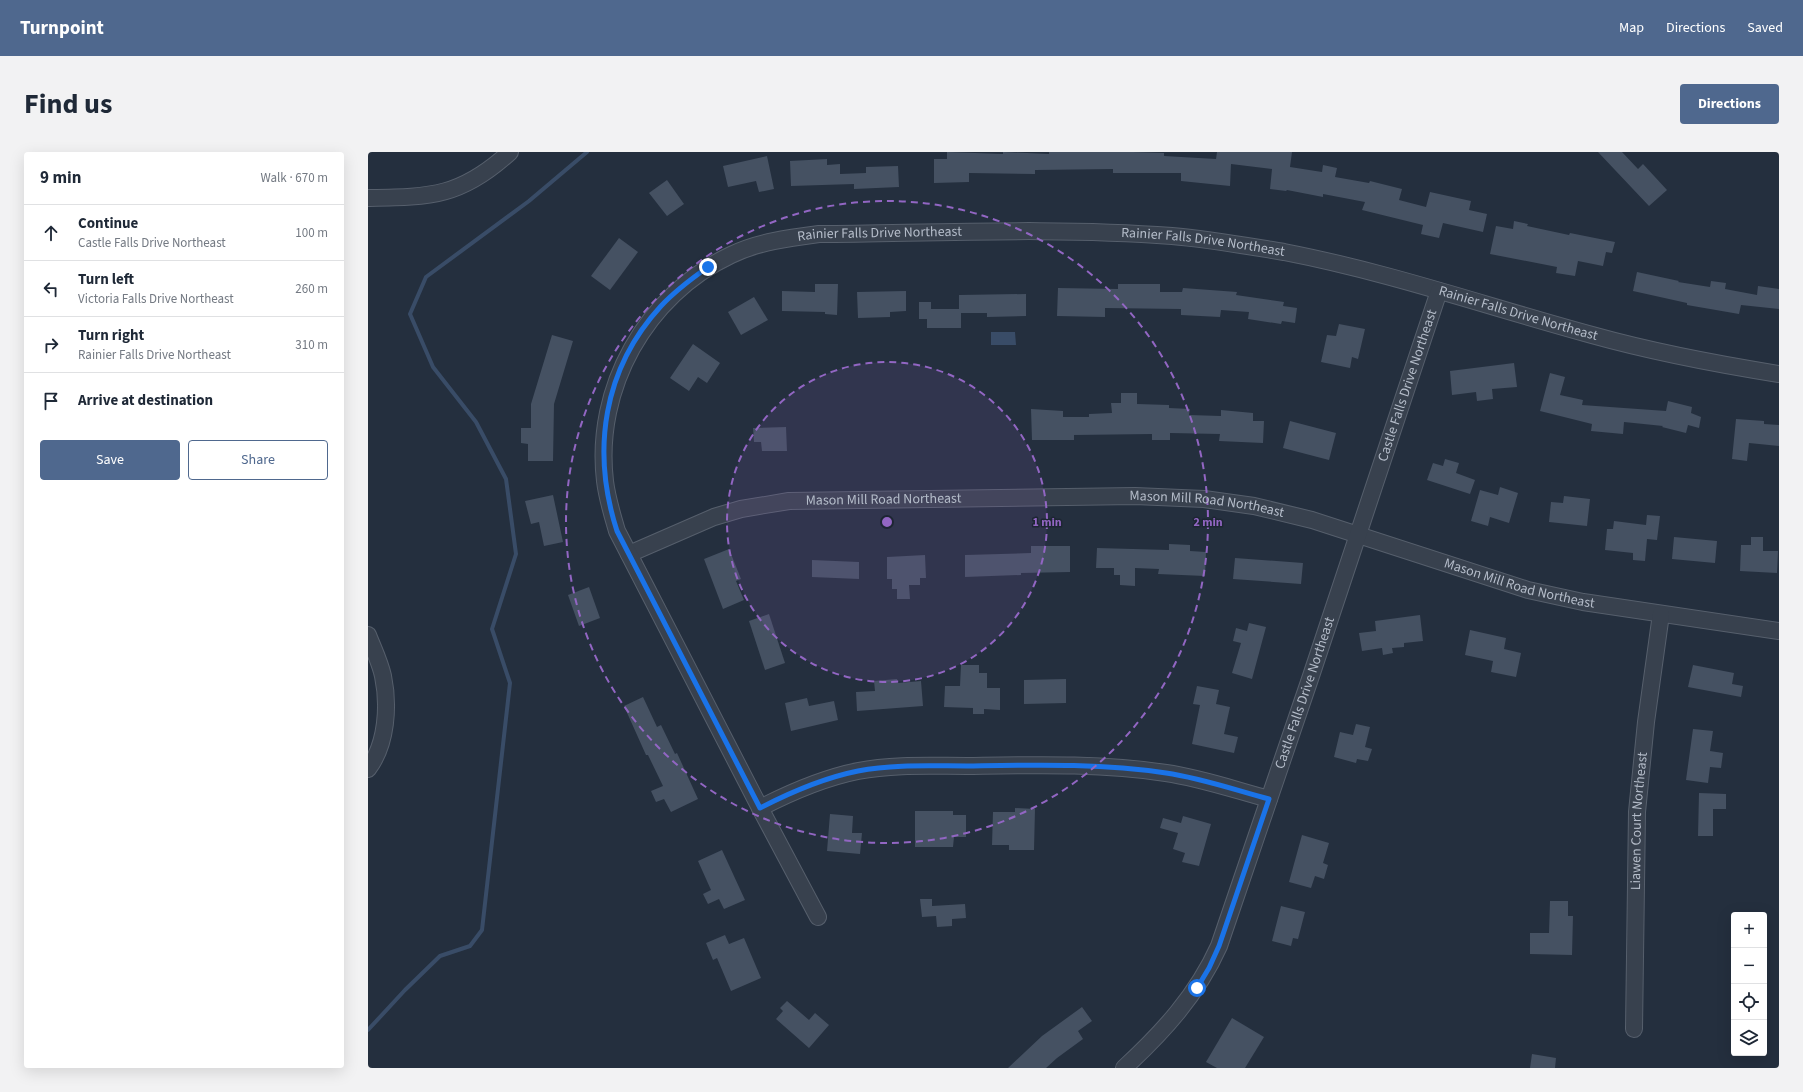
<!DOCTYPE html>
<html lang="en">
<head>
<meta charset="utf-8">
<style>
	body { margin:0; font-family:"Source Sans 3",sans-serif; background:#f2f2f3; color:#1f2937 }
	.controls { position:absolute; right:12px; bottom:12px; display:grid; overflow:hidden; border-radius:4px; box-shadow:0 4px 16px #0002 }
	.controls button { width:36px; height:36px; display:grid; place-items:center; padding:0; border:0; border-bottom:1px solid #e0e1e3; background:#fff; color:#1f2937; font:20px sans-serif }
	.stop { position:absolute; width:12px; height:12px; margin:-9px; border:3px solid #1a73e8; border-radius:50%; background:#fff }
	.stop.end { background:#1a73e8; border-color:#fff; box-shadow:0 1px 4px #0008 }
	.list { margin:0; padding:0; list-style:none }
	h2 { display:flex; justify-content:space-between; align-items:center; height:52px; margin:0; padding:0 16px; font-size:17px }
	h2 small { font-size:13px; font-weight:400; color:#747a83 }
	.list li { display:grid; grid-template-columns:26px 1fr auto; gap:12px; align-items:center; box-sizing:border-box; height:56px; padding:0 16px; border-top:1px solid #e0e1e3 }
	.list b { display:block; font-size:15px; white-space:nowrap }
	.list p { margin:0; font-size:13px; white-space:nowrap; color:#747a83 }
	.list em { font-size:13px; font-style:normal; color:#747a83 }
	.actions { display:flex; gap:8px; padding:12px 16px }
	.actions a { flex:1; padding:9px 0; border:1px solid #4f688e; border-radius:4px; text-align:center; font-size:14px; color:#4f688e }
	.actions .main { background:#4f688e; color:#fff }
	.icon { flex:none; width:22px; height:22px; fill:none; stroke:currentColor; stroke-width:2; stroke-linecap:round; stroke-linejoin:round }
	.map { position:relative; flex:none; width:1411px; height:916px; overflow:hidden; border-radius:4px }
	header { display:flex; align-items:center; gap:24px; box-sizing:border-box; height:56px; padding:0 20px; background:#4f688e; color:#fff }
	header strong { font-size:19px }
	nav { display:flex; gap:22px; margin-inline-start:auto; font-size:14px }
	.intro { display:flex; align-items:center; justify-content:space-between; box-sizing:border-box; height:96px; padding:0 24px }
	h1 { margin:0; font-size:28px }
	.button { padding:10px 18px; border-radius:4px; background:#4f688e; color:#fff; font-size:14px; font-weight:700 }
	main { display:flex; gap:24px; padding:0 24px }
	aside { flex:1; background:#fff; border-radius:4px; box-shadow:0 4px 16px #0002 }
	.map>svg:first-child { display:block }
	.water { fill:#394c67 }
	.lines { fill:none; stroke-linecap:round; stroke-linejoin:round }
	.stream { stroke:#394c67; stroke-width:4 }
	.building { fill:#455162 }
	.minor-casing { stroke:#565f6c; stroke-width:18 }
	.minor { stroke:#38414e; stroke-width:16 }
	.route { stroke:#1a73e8; stroke-width:5 }
	.ring { fill:none; stroke:#9266c3; stroke-width:2; stroke-dasharray:7 5 }
	.labels { text-anchor:middle; dominant-baseline:central; stroke-width:3; stroke-linejoin:round; paint-order:stroke }
	.street-label { font-size:14px; fill:#b4bcc9; stroke:#1d2633 }
	.centre { fill:#9266c3; stroke:#1d2633; stroke-width:2 }
	.ring-label { font-size:12px; text-anchor:middle; font-weight:bold; fill:#9266c3; stroke:#1d2633; stroke-width:3; stroke-linejoin:round; paint-order:stroke }
</style>
</head>
<body>
<header>
<strong>Turnpoint</strong>
<nav><a>Map</a><a>Directions</a><a>Saved</a></nav>
</header>
<div class="intro"><h1>Find us</h1><a class="button">Directions</a></div>
<main>
<aside>
<h2>9 min<small>Walk · 670 m</small></h2>
<ul class="list">
<li><svg class="icon" aria-label="ahead" viewBox="0 0 24 24"><path d="M12 20V5M6 11l6-6 6 6"/></svg><div><b>Continue</b><p>Castle Falls Drive Northeast</p></div><em>100 m</em></li>
<li><svg class="icon" aria-label="left" viewBox="0 0 24 24"><path d="M17 20v-9H6M10 6l-5 5 5 5"/></svg><div><b>Turn left</b><p>Victoria Falls Drive Northeast</p></div><em>260 m</em></li>
<li><svg class="icon" aria-label="right" viewBox="0 0 24 24"><path d="M7 20v-9h11M14 6l5 5-5 5"/></svg><div><b>Turn right</b><p>Rainier Falls Drive Northeast</p></div><em>310 m</em></li>
<li><svg class="icon" aria-label="arrive" viewBox="0 0 24 24"><path d="M6 21V4h12l-3 4 3 4H6"/></svg><div><b>Arrive at destination</b></div></li>
</ul>
<div class="actions"><a class="main">Save</a><a>Share</a></div>
</aside>
<div class="map">
<svg width="1411" height="916" viewBox="0 0 1411 916">
	<rect width="100%" height="100%" fill="#242f3e"/>
	<polygon class="water" points="623,180 647,180 648,193 623,193"/>
	<g class="lines">
		<polyline class="stream" points="0,878 37,838 72,804 102,794 114,778 142,531 124,477 148,402 138,327 108,270 65,215 42,162 58,125 161,49 219,0"/>
	</g>
	<g class="building">
		<polygon points="579,0 635,2 635,0 681,2 681,0 765,0 796,1 796,4 848,7 849,0 924,0 922,15 954,20 955,13 969,16 967,25 1001,31 1002,29 1034,37 1031,48 1058,55 1062,40 1103,49 1101,58 1119,62 1115,80 1075,71 1071,86 1053,82 1055,73 994,58 997,50 955,42 955,45 919,38 918,39 902,37 904,17 863,12 862,34 813,29 813,21 745,21 745,17 667,18 667,22 601,21 601,30 566,31 566,7 579,7"/>
		<polygon points="1230,0 1254,0 1270,17 1275,12 1299,38 1281,54"/>
		<polygon points="399,4 406,37 391,40 388,29 360,35 355,14"/>
		<polygon points="459,7 459,13 472,12 472,22 498,21 498,15 530,14 531,35 486,37 486,32 423,34 422,9"/>
		<polygon points="299,28 316,52 299,64 281,41"/>
		<polygon points="1146,69 1160,72 1159,74 1201,83 1202,81 1247,90 1244,101 1238,100 1235,114 1210,109 1207,124 1188,121 1189,115 1122,102 1128,74 1145,77"/>
		<polygon points="251,86 270,100 242,138 223,124"/>
		<polygon points="1269,120 1311,129 1310,130 1342,135 1343,129 1358,131 1357,137 1389,143 1390,134 1411,137 1411,157 1373,153 1371,162 1319,153 1319,151 1265,139"/>
		<polygon points="447,132 470,132 469,163 457,162 457,160 414,159 414,139 447,140"/>
		<polygon points="750,132 792,132 792,140 814,140 815,136 869,140 868,143 916,150 915,154 929,156 927,171 914,169 913,172 880,167 881,160 853,158 852,165 813,163 813,157 737,156 737,165 689,164 690,136 750,137"/>
		<polygon points="538,139 538,159 522,160 522,165 490,166 489,140"/>
		<polygon points="658,142 658,164 619,165 619,161 593,161 593,176 559,176 559,167 551,167 551,150 563,150 563,157 591,157 591,143"/>
		<polygon points="386,145 400,168 373,183 360,160"/>
		<polygon points="971,172 997,177 990,207 984,205 982,216 953,210 959,183 968,184"/>
		<polygon points="184,183 205,189 186,252 185,309 160,309 160,292 153,291 153,276 163,276 163,252"/>
		<polygon points="325,192 352,211 339,231 330,225 321,239 302,226"/>
		<polygon points="1146,211 1149,235 1124,237 1125,247 1109,249 1108,240 1084,243 1082,219"/>
		<polygon points="1182,221 1197,225 1192,243 1215,248 1214,253 1298,259 1300,249 1324,255 1323,261 1333,265 1331,276 1320,273 1318,281 1294,275 1295,274 1256,270 1255,282 1223,279 1224,272 1172,259"/>
		<polygon points="753,241 769,241 769,252 801,253 801,256 822,257 821,263 853,264 853,258 885,261 885,269 896,269 895,291 851,289 852,282 802,281 802,288 784,288 784,282 706,283 706,288 664,288 663,257 695,259 695,265 721,265 721,262 744,261 743,251 753,251"/>
		<polygon points="1368,267 1396,269 1396,272 1411,273 1411,294 1381,291 1379,309 1364,307"/>
		<polygon points="922,269 968,281 961,308 915,296"/>
		<polygon points="418,275 419,299 394,299 393,290 386,290 385,276"/>
		<polygon points="1077,307 1091,311 1088,321 1107,328 1102,342 1059,328 1065,311 1075,314"/>
		<polygon points="1132,335 1150,341 1141,371 1122,365 1120,374 1103,369 1112,338 1130,343"/>
		<polygon points="185,343 195,390 176,394 171,370 163,372 157,349"/>
		<polygon points="1196,344 1222,347 1219,374 1181,370 1183,350 1195,351"/>
		<polygon points="1279,363 1292,364 1289,388 1279,387 1277,409 1265,408 1265,401 1237,398 1239,377 1245,377 1246,369 1278,373"/>
		<polygon points="1306,385 1349,389 1347,411 1304,407"/>
		<polygon points="1383,385 1395,385 1395,399 1410,399 1409,421 1372,419 1373,393 1383,393"/>
		<polygon points="801,392 822,393 822,399 838,400 837,424 790,422 791,417 767,416 767,434 752,433 752,423 746,423 746,416 728,416 729,396 801,398"/>
		<polygon points="663,394 702,394 702,420 653,421 653,423 597,425 597,403 663,401"/>
		<polygon points="361,397 373,427 368,429 376,448 355,457 336,407"/>
		<polygon points="557,403 558,426 552,426 552,433 541,433 542,447 529,447 529,437 524,437 524,427 519,427 519,405"/>
		<polygon points="867,406 935,411 933,432 865,427"/>
		<polygon points="444,408 491,410 491,427 444,425"/>
		<polygon points="221,435 232,466 211,474 200,443"/>
		<polygon points="401,462 417,511 397,518 381,469"/>
		<polygon points="1052,463 1055,489 1036,491 1036,495 1024,496 1025,501 1015,503 1014,496 994,499 991,481 1008,479 1007,469"/>
		<polygon points="881,471 898,475 884,527 864,521 873,491 865,489 868,476 879,479"/>
		<polygon points="1102,478 1138,486 1136,497 1153,501 1148,525 1123,520 1125,509 1097,503"/>
		<polygon points="593,513 611,513 611,521 619,521 619,536 632,536 632,558 616,557 616,562 605,562 605,556 576,555 577,534 592,534"/>
		<polygon points="1325,513 1366,521 1364,532 1375,534 1373,545 1320,535"/>
		<polygon points="529,527 530,531 553,529 555,554 489,559 488,540 507,539 506,529"/>
		<polygon points="698,527 698,551 656,552 656,528"/>
		<polygon points="829,534 851,538 848,552 862,555 856,582 870,585 866,601 824,592 832,553 825,552"/>
		<polygon points="275,545 289,575 293,573 307,602 309,601 330,647 303,660 296,647 288,650 283,639 295,634 280,603 278,603 256,554"/>
		<polygon points="439,546 441,554 466,549 470,568 423,579 417,551"/>
		<polygon points="988,572 1002,575 997,595 1004,597 1000,609 989,607 988,611 966,605 972,580 985,583"/>
		<polygon points="1325,577 1345,579 1342,599 1355,601 1353,616 1342,615 1340,631 1318,628"/>
		<polygon points="1331,641 1358,642 1358,657 1345,657 1345,684 1330,684"/>
		<polygon points="647,656 667,657 666,698 641,698 641,693 624,693 625,660 647,660"/>
		<polygon points="547,659 585,659 585,663 598,663 598,685 586,685 585,695 547,695"/>
		<polygon points="462,662 485,664 484,681 494,681 492,702 459,699"/>
		<polygon points="815,664 843,672 831,714 814,710 817,701 805,697 810,681 792,676 795,666 813,671"/>
		<polygon points="934,683 961,691 955,711 960,713 956,727 947,724 943,736 921,730"/>
		<polygon points="354,698 377,748 356,757 351,747 340,752 335,742 343,738 330,709"/>
		<polygon points="552,747 564,747 564,754 597,752 598,766 584,767 584,774 569,775 568,764 554,765"/>
		<polygon points="1182,749 1200,749 1200,764 1205,764 1204,803 1162,802 1162,781 1181,781"/>
		<polygon points="913,754 937,760 930,787 925,786 923,794 904,789"/>
		<polygon points="357,783 361,792 376,786 393,826 363,839 349,806 345,808 338,791"/>
		<polygon points="419,849 441,868 447,861 461,873 441,896 408,867 415,859 412,856"/>
		<polygon points="714,855 724,869 710,879 715,887 689,906 678,916 640,916 674,884"/>
		<polygon points="864,866 896,885 877,916 849,916 838,910"/>
		<polygon points="1164,902 1188,906 1187,916 1162,916"/>
	</g>
	<g class="lines">
		<g class="minor-casing">
			<g id="minor">
				<path d="M 0,46 C 63,45 93,45 142,0"/>
				<path id="s1" d="M 261,402 L 346,365 L 373,357 L 421,349 L 767,344 L 836,347 L 886,354 L 944,368 L 1160,438 L 1215,450 L 1411,479"/>
				<path d="M 0,483 C 5,496 12,510 15,524 C 21,553 19,592 0,617"/>
				<path d="M 392,656 C 423,640 455,626 490,619 C 525,612 563,614 599,614 C 666,613 732,611 798,621 C 833,626 867,638 901,647"/>
				<path id="s2" d="M 450,765 L 392,656 L 249,379 C 244,362 239,346 237,329 C 226,236 278,143 363,103 C 390,90 420,86 451,82 C 568,81 687,75 804,84 C 841,87 879,94 916,100 C 1020,120 1121,155 1224,183 C 1285,200 1348,212 1411,222"/>
				<path id="s3" d="M 1266,877 L 1269,660 L 1278,570 L 1293,462"/>
				<path id="s4" d="M 756,916 C 795,880 829,843 851,794 L 943,524 L 1071,139"/>
			</g>
		</g>
		<use href="#minor" class="minor"/>
	</g>
	<g class="lines">
		<path class="route" d="M 340,115 C 323,127 307,139 293,154 C 235,217 223,299 249,379 L 392,656 C 423,640 455,626 490,619 C 525,612 563,614 599,614 C 665,613 732,611 798,621 C 833,626 867,638 901,647 L 851,794 L 841,816 L 829,836"/>
	</g>
	<circle cx="519" cy="370" r="160" fill="#9266c3" fill-opacity=".12"/>
	<g class="ring">
		<circle cx="519" cy="370" r="160"/>
		<circle cx="519" cy="370" r="321"/>
	</g>
	<g class="labels">
		<g class="street-label">
			<text stroke="none"><textPath href="#s2" startOffset="914">Rainier Falls Drive Northeast</textPath></text>
			<text stroke="none"><textPath href="#s2" startOffset="1238">Rainier Falls Drive Northeast</textPath></text>
			<text stroke="none"><textPath href="#s2" startOffset="1562">Rainier Falls Drive Northeast</textPath></text>
			<text stroke="none"><textPath href="#s4" startOffset="747">Castle Falls Drive Northeast</textPath></text>
			<text stroke="none"><textPath href="#s1" startOffset="264">Mason Mill Road Northeast</textPath></text>
			<text stroke="none"><textPath href="#s1" startOffset="588">Mason Mill Road Northeast</textPath></text>
			<text stroke="none"><textPath href="#s1" startOffset="912">Mason Mill Road Northeast</textPath></text>
			<text stroke="none"><textPath href="#s4" startOffset="423">Castle Falls Drive Northeast</textPath></text>
			<text stroke="none"><textPath href="#s3" startOffset="208">Liawen Court Northeast</textPath></text>
		</g>
	</g>
	<circle cx="519" cy="370" r="6" class="centre"/>
	<g class="ring-label">
		<text x="679" y="374">1 min</text>
		<text x="840" y="374">2 min</text>
	</g>
</svg>
<div class="controls">
<button>+</button>
<button>−</button>
<button><svg class="icon" aria-label="locate" viewBox="0 0 24 24"><circle cx="12" cy="12" r="6"/><path d="M12 2v4M12 18v4M2 12h4M18 12h4"/></svg></button>
<button><svg class="icon" aria-label="layers" viewBox="0 0 24 24"><path d="M12 4l9 5-9 5-9-5zM3 14l9 5 9-5"/></svg></button>
</div>
<div class="stop" style="left:829px;top:836px"></div>
<div class="stop end" style="left:340px;top:115px"></div>
</div>
</main>
</body>
</html>
